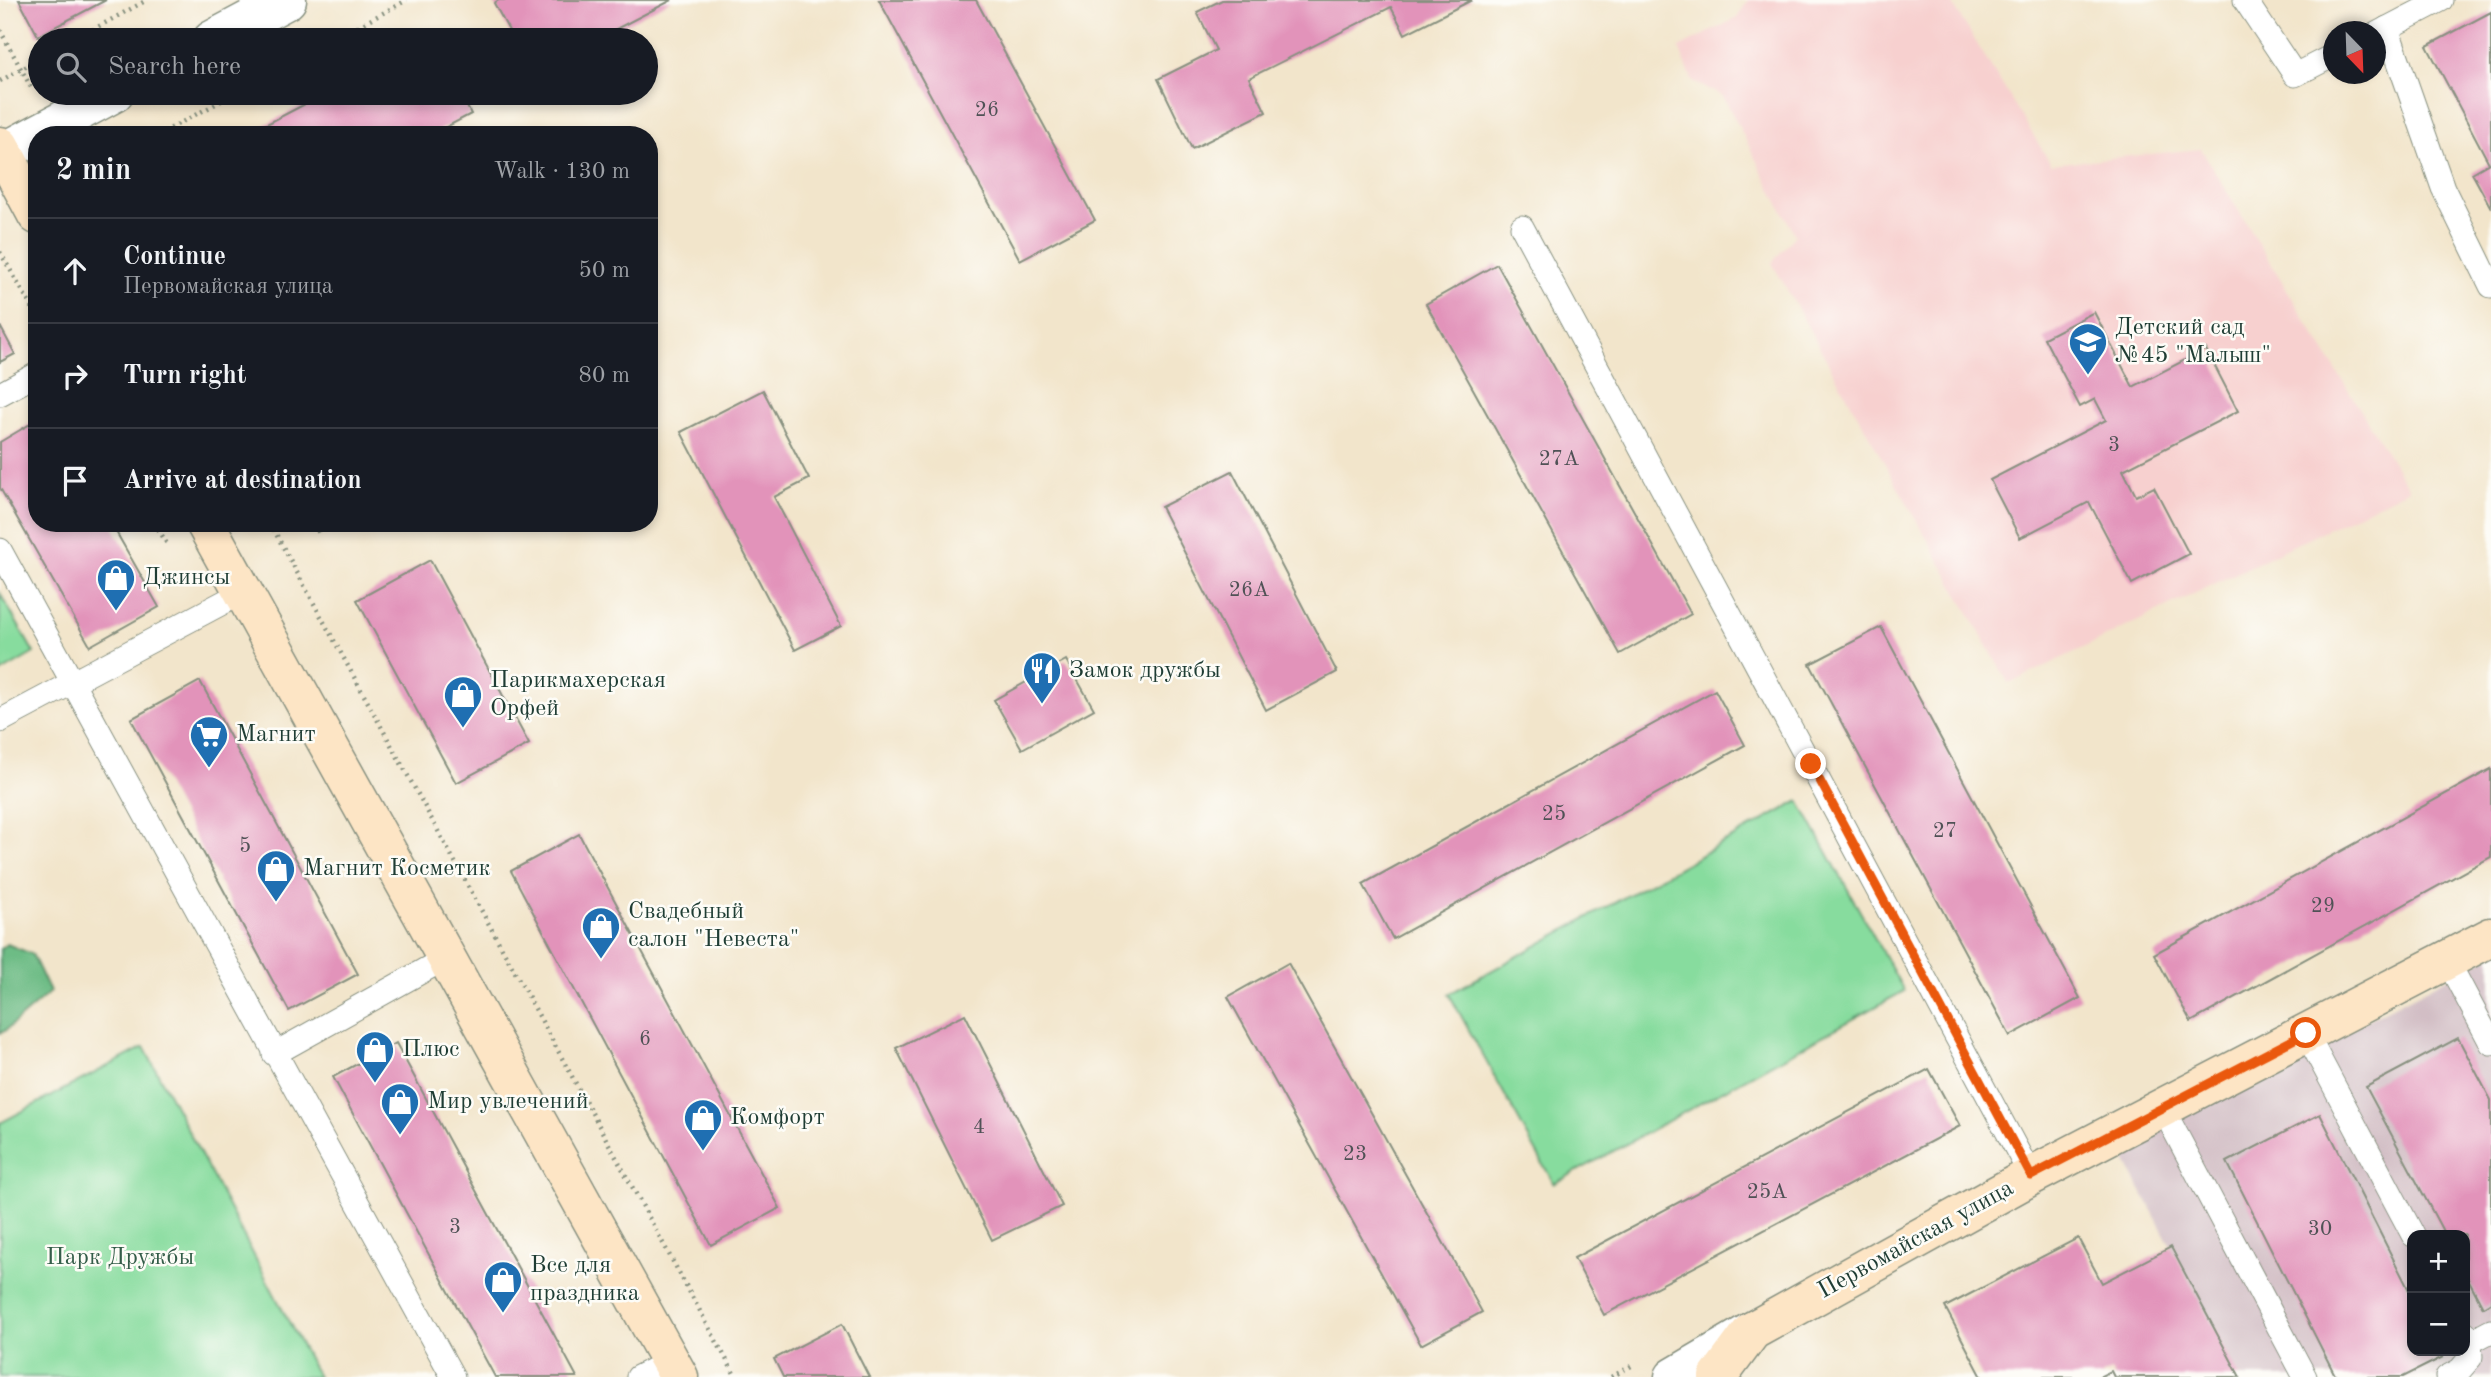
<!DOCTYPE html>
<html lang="en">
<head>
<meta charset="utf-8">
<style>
	body { margin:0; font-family:"Old Standard TT",serif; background:#20242c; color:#f1f3f6 }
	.controls { position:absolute; right:21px; bottom:21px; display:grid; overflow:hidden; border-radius:14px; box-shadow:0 4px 10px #0003 }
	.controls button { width:63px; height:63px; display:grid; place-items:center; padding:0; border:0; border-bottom:2px solid #363941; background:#171b24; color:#f1f3f6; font:35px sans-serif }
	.compass { position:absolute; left:2323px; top:21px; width:63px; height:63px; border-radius:50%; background:#171b24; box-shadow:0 4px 10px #0003; rotate:157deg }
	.stop { position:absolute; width:21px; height:21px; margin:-16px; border:5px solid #ea580c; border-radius:50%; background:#fff }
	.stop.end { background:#ea580c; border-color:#fff; box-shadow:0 2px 7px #0008 }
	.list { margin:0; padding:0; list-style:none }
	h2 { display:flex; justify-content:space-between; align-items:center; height:91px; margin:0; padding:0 28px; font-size:30px }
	h2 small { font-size:23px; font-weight:400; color:#9ea1a6 }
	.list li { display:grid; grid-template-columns:46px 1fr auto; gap:21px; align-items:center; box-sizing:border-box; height:105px; padding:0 28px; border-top:2px solid #363941 }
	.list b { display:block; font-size:26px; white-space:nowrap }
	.list p { margin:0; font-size:23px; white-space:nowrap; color:#9ea1a6 }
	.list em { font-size:23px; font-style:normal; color:#9ea1a6 }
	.icon { flex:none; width:38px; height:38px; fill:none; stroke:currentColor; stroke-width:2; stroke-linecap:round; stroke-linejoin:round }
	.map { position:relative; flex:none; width:2491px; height:1377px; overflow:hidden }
	.search { position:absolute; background:#171b24; box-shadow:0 4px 10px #0003; left:28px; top:28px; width:630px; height:77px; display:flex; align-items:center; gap:18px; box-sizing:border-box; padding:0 24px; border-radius:38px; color:#9ea1a6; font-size:26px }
	.panel { position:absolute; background:#171b24; box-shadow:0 4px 10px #0003; left:28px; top:126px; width:630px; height:406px; border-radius:28px }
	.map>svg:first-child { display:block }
	.built { fill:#f7d0cf }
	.industrial { fill:#d2bec5; fill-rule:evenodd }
	.green { fill:#87dc9e; stroke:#538c69; stroke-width:2 }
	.forest { fill:#6dbc85; stroke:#467c5c; stroke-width:2 }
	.building { fill:#e293ba }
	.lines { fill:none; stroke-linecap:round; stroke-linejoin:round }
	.lane-casing { stroke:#889180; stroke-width:25 }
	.street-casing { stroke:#889180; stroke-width:41 }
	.secondary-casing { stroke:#889180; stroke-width:41 }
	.path { stroke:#889180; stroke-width:4.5; stroke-dasharray:2 5; stroke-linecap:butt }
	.lane { stroke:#fff; stroke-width:23 }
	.street { stroke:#fff; stroke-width:38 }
	.secondary { stroke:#fde5c5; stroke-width:38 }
	.route { stroke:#ea580c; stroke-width:9 }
	.labels { text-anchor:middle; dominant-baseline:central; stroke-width:5; stroke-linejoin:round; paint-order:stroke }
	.number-label { font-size:21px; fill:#505256 }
	.poi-label { font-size:24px; fill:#1f3d34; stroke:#fdfcf7; text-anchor:start }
	.street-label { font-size:24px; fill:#1f3d34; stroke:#fdfcf7 }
	.park-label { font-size:24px; fill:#345d49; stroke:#fdfcf7 }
</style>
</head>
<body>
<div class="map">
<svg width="2491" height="1377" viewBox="0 0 2491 1377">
	<rect width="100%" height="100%" fill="#fdfcf7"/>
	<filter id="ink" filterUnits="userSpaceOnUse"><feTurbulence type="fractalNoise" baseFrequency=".0143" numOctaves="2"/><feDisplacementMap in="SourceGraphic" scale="14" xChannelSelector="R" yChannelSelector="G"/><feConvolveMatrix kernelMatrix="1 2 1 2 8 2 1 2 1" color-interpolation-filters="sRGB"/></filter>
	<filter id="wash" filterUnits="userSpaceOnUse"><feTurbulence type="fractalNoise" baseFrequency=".00686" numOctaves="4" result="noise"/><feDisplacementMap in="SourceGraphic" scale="28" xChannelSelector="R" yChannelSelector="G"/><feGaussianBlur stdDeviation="1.57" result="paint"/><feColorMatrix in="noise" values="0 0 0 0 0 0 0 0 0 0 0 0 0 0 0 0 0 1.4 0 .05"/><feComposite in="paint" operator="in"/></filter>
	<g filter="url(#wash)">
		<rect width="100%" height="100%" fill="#f2e5cb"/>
		<polygon class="built" points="1748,0 1950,0 2051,164 2201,149 2409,489 2009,684 1772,263 1795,235 1723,96 1693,82 1679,48 1737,18"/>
		<path class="industrial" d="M 2491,955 L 2491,1377 L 2240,1377 L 2120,1150 ZM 2412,1235 L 2465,1235 L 2465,1351 L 2412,1351 Z"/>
		<g class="green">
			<polygon points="0,593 34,653 0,673"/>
			<polygon points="1799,801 1904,991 1554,1184 1449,994"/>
			<polygon points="144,1047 318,1377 0,1377 0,1123"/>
		</g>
		<polygon class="forest" points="7,944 32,954 50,992 5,1031 0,1033 0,949"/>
		<g id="blocks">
			<g class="building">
				<polygon points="19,0 106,0 38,36"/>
				<polygon points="499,0 672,0 595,40 514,40 494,3"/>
				<polygon points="879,0 976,0 1095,220 1020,260"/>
				<polygon points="1222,0 1472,0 1405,34 1391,7 1249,78 1266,112 1192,149 1158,79 1216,50 1197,12"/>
				<polygon points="2491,12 2491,208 2472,173 2489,163 2427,46"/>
				<polygon points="326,93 460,93 471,114 431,135 246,135"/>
				<polygon points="1497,264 1691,614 1620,654 1426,304"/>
				<polygon points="2094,312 2133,387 2206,349 2238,411 2123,470 2136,496 2154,487 2189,554 2132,584 2089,502 2020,538 1990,480 2106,420 2095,399 2080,407 2044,338"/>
				<polygon points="0,326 15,354 0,362"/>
				<polygon points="763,390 809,479 774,497 841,626 795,650 681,432"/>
				<polygon points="37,420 37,523 111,523 159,607 90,646 0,488 0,442"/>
				<polygon points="1232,471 1337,672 1266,710 1161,507"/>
				<polygon points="313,523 333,523 317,532"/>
				<polygon points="430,560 529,744 456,783 357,600"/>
				<polygon points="1881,627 2080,998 2010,1036 1810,664"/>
				<polygon points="1066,660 1094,709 1022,749 994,700"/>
				<polygon points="200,681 358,974 289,1011 131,719"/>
				<polygon points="1715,690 1745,745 1393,939 1363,884"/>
				<polygon points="2491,769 2491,857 2191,1022 2154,954"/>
				<polygon points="579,834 780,1208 711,1245 511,871"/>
				<polygon points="1288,963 1482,1312 1421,1345 1228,997"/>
				<polygon points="965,1014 1062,1206 992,1240 896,1048"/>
				<polygon points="2458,1038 2491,1100 2491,1302 2483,1307 2465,1273 2465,1235 2445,1235 2366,1087"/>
				<polygon points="396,1043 577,1377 495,1377 333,1077"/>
				<polygon points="1929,1069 1960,1126 1604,1315 1574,1258"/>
				<polygon points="2320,1114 2412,1296 2412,1351 2440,1351 2443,1357 2403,1377 2336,1377 2227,1162"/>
				<polygon points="2078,1238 2102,1283 2171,1247 2240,1377 2114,1377 2111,1371 2099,1377 1982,1377 1945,1307"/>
				<polygon points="842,1324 869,1377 783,1377 774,1359"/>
			</g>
		</g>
	</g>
	<g filter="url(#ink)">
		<use href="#blocks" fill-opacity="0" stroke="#889180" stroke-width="2"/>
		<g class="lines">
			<g class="lane-casing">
				<g id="lane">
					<polyline points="2245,0 2295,75 2334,55"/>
					<polyline points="2387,28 2443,188 2491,286"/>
					<polyline points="2376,34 2441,0"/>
					<polyline points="1522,227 2031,1176"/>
					<polyline points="0,394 37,374"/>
					<polyline points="0,550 453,1377"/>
					<polyline points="0,721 243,592"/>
					<polyline points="2447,960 2491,1043"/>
					<polyline points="2306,1033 2413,1235"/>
					<polyline points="274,1054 446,958"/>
					<polyline points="2162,1107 2305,1377"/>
					<polyline points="2470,1342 2491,1331"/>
					<polyline points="638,1377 670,1361"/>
					<polyline points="2447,1377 2460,1370 2471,1357 2470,1342 2465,1332"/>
				</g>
			</g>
			<g class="street-casing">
				<g id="street">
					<polyline points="212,40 287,0"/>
					<polyline points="0,154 114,93"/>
					<polyline points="1674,1377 1752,1331"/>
				</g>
			</g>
			<g class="secondary-casing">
				<g id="secondary">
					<polyline points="0,146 37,215"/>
					<polyline points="205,523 679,1377"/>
					<polyline points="1718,1377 1752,1331 2031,1176 2491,937"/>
				</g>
			</g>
			<g class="path">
				<polyline points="0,30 33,91"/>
				<polyline points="74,40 147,0"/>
				<polyline points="333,40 407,0"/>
				<polyline points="0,81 40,59"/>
				<polyline points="158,135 236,93"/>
				<polyline points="0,252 37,316"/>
				<polyline points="155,523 167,544"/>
				<polyline points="270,523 736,1377"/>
				<polyline points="1611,1377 1635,1364"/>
			</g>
			<use href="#lane" class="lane"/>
			<use href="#street" class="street"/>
			<use href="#secondary" class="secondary"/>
		</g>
	</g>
	<g class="lines" filter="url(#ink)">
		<polyline class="route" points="1811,764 2031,1176 2306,1033"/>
	</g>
	<defs>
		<g id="school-pin" transform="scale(2.0125)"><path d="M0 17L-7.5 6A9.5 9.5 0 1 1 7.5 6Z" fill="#1f6fb2" stroke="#fdfcf7"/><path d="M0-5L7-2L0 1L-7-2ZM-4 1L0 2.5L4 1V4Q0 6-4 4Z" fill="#fff"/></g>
		<g id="shop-pin" transform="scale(2.0125)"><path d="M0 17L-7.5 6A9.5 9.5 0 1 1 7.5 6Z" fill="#1f6fb2" stroke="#fdfcf7"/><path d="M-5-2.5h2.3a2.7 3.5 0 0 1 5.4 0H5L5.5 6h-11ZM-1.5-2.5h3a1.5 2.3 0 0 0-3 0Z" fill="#fff"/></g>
		<g id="restaurant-pin" transform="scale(2.0125)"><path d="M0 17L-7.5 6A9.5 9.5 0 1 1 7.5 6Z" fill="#1f6fb2" stroke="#fdfcf7"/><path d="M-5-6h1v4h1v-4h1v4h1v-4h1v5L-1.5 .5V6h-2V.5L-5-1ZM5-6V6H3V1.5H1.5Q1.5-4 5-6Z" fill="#fff"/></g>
		<g id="supermarket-pin" transform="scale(2.0125)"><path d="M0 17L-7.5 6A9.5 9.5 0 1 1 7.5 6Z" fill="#1f6fb2" stroke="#fdfcf7"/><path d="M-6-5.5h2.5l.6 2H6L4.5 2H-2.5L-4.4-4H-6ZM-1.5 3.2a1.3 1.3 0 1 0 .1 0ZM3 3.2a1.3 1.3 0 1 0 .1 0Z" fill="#fff"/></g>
	</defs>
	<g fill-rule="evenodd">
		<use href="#school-pin" x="2088" y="342"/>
		<use href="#shop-pin" x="116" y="578"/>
		<use href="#restaurant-pin" x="1042" y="671"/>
		<use href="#shop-pin" x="463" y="695"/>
		<use href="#supermarket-pin" x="209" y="735"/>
		<use href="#shop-pin" x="276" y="869"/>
		<use href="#shop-pin" x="601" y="926"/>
		<use href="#shop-pin" x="375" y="1050"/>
		<use href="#shop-pin" x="400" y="1102"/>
		<use href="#shop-pin" x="703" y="1118"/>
		<use href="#shop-pin" x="503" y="1280"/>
	</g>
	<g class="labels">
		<g class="number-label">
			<text x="987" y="110">26</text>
			<text x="2114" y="445">3</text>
			<text x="1559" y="459">27А</text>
			<text x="1249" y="590">26А</text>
			<text x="1554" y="814">25</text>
			<text x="1945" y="831">27</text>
			<text x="245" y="846">5</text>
			<text x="2323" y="906">29</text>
			<text x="645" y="1039">6</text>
			<text x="979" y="1127">4</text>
			<text x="1355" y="1154">23</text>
			<text x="1767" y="1192">25А</text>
			<text x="455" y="1227">3</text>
			<text x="2320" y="1229">30</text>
		</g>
		<g class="poi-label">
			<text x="2115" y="328">Детский сад<tspan x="2115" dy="28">№45 "Малыш"</tspan></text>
			<text x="143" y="578">Джинсы</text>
			<text x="1069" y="671">Замок дружбы</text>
			<text x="490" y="681">Парикмахерская<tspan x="490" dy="28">Орфей</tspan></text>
			<text x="236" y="735">Магнит</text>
			<text x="303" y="869">Магнит Косметик</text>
			<text x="628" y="912">Свадебный<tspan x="628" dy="28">салон "Невеста"</tspan></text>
			<text x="402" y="1050">Плюс</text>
			<text x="427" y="1102">Мир увлечений</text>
			<text x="730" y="1118">Комфорт</text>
			<text x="530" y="1266">Все для<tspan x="530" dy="28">праздника</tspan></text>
		</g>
		<g class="street-label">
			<text transform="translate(1916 1240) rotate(-29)">Первомайская улица</text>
		</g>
		<g class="park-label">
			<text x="120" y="1258">Парк Дружбы</text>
		</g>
	</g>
</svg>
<div class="controls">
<button>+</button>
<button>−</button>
</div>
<svg class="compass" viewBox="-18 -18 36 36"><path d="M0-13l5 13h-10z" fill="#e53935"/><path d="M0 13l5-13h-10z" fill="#9ea1a6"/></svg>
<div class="stop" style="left:2306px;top:1033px"></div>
<div class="stop end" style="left:1811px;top:764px"></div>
<div class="search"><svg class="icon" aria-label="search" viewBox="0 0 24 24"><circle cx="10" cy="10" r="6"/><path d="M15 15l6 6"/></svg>Search here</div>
<section class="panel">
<h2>2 min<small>Walk · 130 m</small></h2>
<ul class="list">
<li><svg class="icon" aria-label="ahead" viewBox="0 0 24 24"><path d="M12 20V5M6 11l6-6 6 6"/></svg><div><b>Continue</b><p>Первомайская улица</p></div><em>50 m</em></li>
<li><svg class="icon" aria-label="right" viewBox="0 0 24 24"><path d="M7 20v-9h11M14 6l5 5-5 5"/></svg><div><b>Turn right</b></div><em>80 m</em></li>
<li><svg class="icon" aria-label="arrive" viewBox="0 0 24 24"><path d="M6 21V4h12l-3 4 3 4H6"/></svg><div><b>Arrive at destination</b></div></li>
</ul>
</section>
</div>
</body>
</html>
